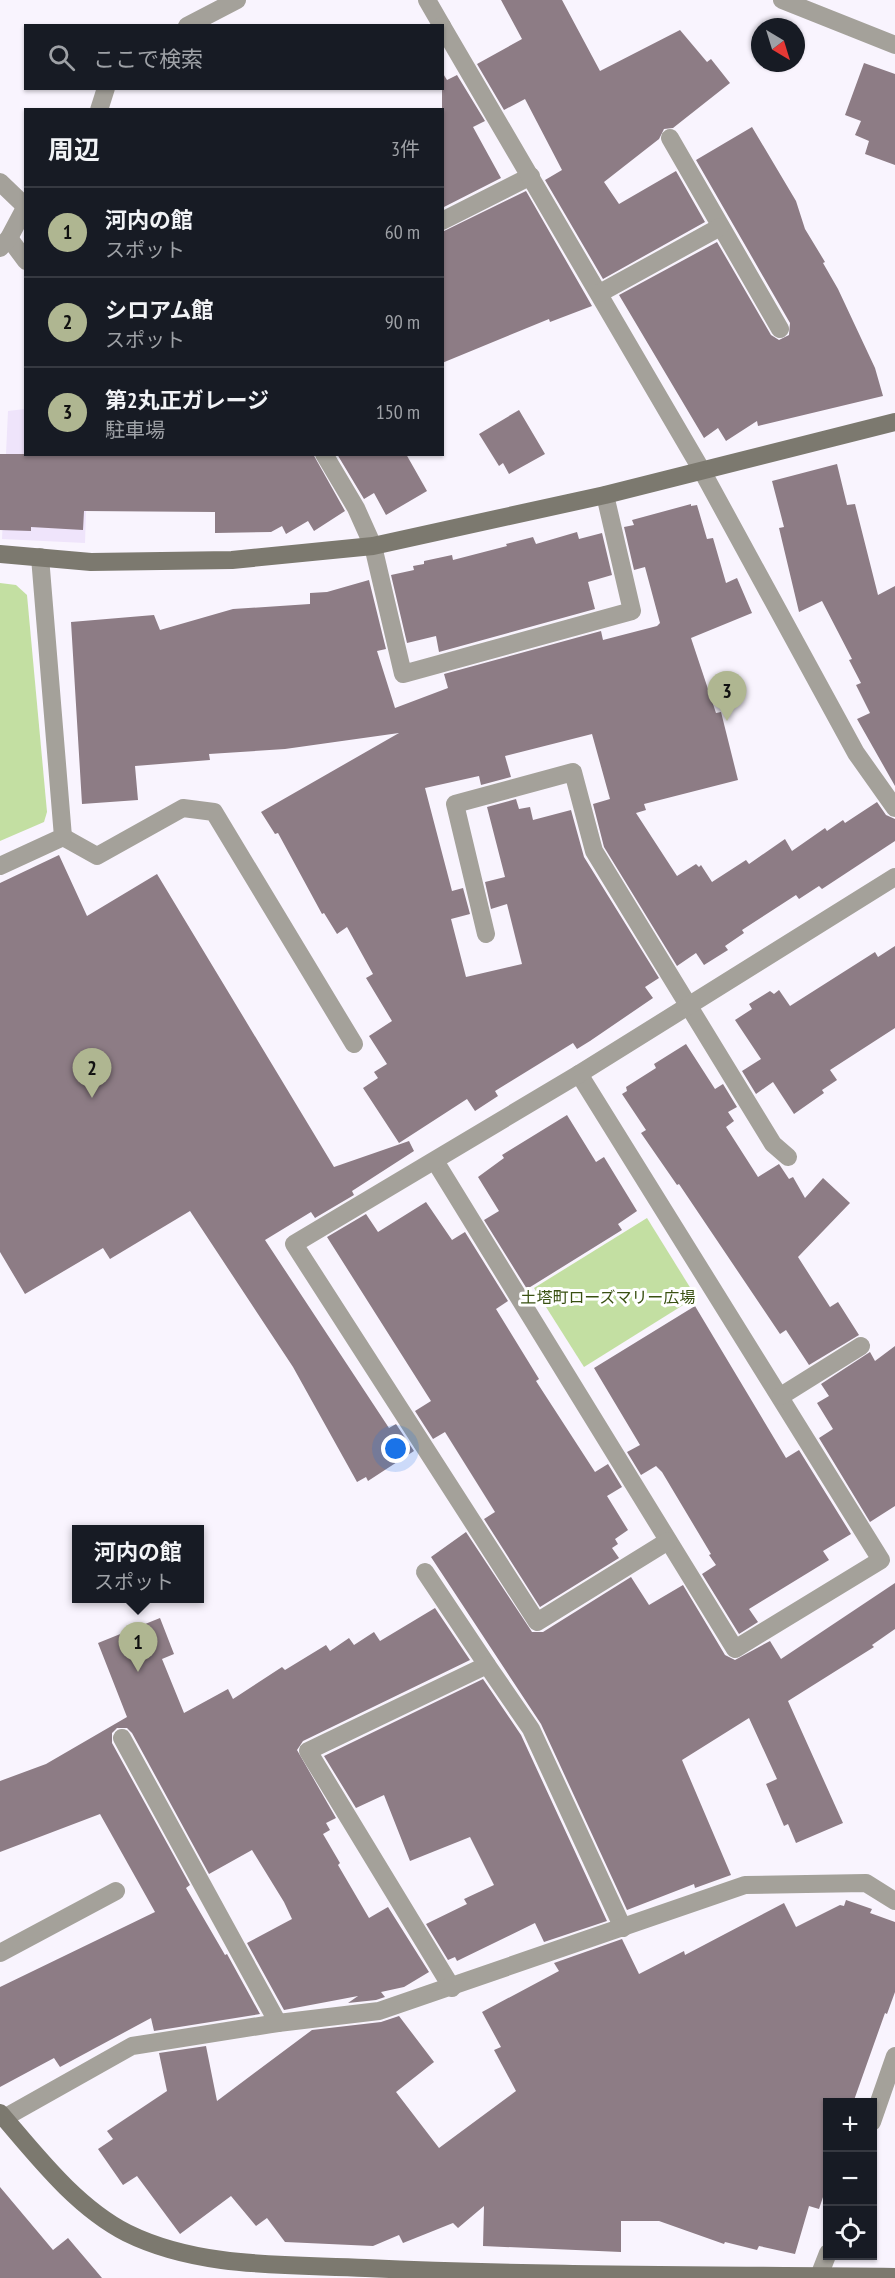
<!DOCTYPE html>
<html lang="ja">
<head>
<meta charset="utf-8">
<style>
	body { margin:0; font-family:"PT Sans Narrow","Noto Sans JP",sans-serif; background:#242831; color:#f1f3f6 }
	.controls { position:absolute; right:18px; bottom:18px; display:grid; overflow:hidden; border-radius:0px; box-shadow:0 2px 4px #0004 }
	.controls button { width:54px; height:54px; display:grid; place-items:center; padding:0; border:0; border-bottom:2px solid #363941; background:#171b24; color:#f1f3f6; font:30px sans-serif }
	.compass { position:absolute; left:751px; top:18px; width:54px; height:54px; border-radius:50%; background:#171b24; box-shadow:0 2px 4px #0004; rotate:142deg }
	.you { position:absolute; left:396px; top:1449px; width:21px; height:21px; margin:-15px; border:4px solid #fff; border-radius:50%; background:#1a73e8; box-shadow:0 0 0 9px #1a73e833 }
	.badge { display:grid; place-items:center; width:39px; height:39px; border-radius:50%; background:#afb691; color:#111; font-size:20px; font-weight:700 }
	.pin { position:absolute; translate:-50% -50px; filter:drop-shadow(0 2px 3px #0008) }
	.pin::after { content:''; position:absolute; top:32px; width:21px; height:18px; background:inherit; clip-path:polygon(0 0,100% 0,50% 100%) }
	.popup { position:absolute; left:72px; top:1525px; width:132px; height:78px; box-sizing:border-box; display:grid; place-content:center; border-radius:0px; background:#171b24; filter:drop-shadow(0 2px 4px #0005); font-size:20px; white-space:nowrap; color:#9ea1a6 }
	.popup b { font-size:22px; color:#f1f3f6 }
	.popup::after { content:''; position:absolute; left:50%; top:100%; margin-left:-12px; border:12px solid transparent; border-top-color:#171b24 }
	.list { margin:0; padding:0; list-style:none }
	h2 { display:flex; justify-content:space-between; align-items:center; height:78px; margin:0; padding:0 24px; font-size:26px }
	h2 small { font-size:20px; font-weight:400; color:#9ea1a6 }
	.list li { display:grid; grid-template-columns:39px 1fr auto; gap:18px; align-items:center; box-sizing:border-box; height:90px; padding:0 24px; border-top:2px solid #363941 }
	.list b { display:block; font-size:22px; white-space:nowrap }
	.list p { margin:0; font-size:20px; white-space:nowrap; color:#9ea1a6 }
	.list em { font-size:20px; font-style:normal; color:#9ea1a6 }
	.icon { flex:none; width:33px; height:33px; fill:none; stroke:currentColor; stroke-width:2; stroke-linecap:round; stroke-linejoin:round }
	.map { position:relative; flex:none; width:895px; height:2278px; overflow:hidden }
	.search { position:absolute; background:#171b24; box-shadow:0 2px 4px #0004; left:24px; top:24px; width:420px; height:66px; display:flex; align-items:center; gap:15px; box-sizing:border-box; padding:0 21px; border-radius:0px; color:#9ea1a6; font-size:22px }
	.panel { position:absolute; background:#171b24; box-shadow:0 2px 4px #0004; left:24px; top:108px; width:420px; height:348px; border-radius:0px }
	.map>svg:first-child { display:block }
	.built { fill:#efe4fb }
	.green { fill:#c3dfa2 }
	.building { fill:#8d7c85 }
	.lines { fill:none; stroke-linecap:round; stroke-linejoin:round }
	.lane { stroke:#a4a19a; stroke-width:18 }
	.street { stroke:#a4a19a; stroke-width:18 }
	.secondary { stroke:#7c796f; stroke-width:18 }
	.labels { text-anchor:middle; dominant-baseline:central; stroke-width:6; stroke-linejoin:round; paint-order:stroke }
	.park-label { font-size:16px; fill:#395011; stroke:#fff }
</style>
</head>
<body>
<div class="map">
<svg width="895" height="2278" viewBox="0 0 895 2278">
	<rect width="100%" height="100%" fill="#f9f4fe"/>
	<polygon class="built" points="25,409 26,454 88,455 85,543 2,539 8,411"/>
	<g class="green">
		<polygon points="0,583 16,585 27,595 47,812 44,822 0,841"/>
		<polygon points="647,1218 696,1297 584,1367 534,1288"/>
	</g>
	<g class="building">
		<polygon points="501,0 562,0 600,71 680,30 707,62 711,59 730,83 673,128 664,129 659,139 604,182 619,204 676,171 705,222 603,279 545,180 562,170 525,99 504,110 477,64 522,39"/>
		<polygon points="864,63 895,74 895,165 865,154 869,141 855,135 861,121 845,115"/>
		<polygon points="442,72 447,80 457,75 485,121 473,127 501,178 442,208"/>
		<polygon points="752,127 796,201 805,229 825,262 823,263 838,289 875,368 883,396 758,426 757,421 726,441 718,428 704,438 619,295 717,242 771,335 779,340 789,335 790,323 696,160"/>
		<polygon points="526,191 592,306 550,322 549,319 442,363 442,232"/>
		<polygon points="519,410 545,454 509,474 503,463 499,466 479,434"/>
		<polygon points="0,454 313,454 345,511 314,531 308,521 286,534 282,526 271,532 215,533 215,512 84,511 83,530 31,527 31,531 0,530"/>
		<polygon points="337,454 406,454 427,491 386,515 374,493 364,499"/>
		<polygon points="837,464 847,505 855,504 878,595 895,586 895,786 857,719 870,713 856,685 861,683 849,660 852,659 822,601 799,612 779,528 784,527 772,481"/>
		<polygon points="691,504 691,506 697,505 707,539 713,538 726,583 737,578 752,613 691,638 716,713 721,712 738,780 644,804 646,810 636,813 677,876 696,864 699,867 701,865 712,882 746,860 749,864 785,839 792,851 825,828 827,831 843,820 845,823 877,802 886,815 895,819 895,841 822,889 819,886 799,899 796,895 742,930 744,933 725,946 728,950 704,965 696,953 677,966 604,847 593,804 610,799 592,734 505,756 511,777 481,785 479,776 425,788 452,891 463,888 470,914 451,919 466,977 522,964 507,904 491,909 485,882 505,877 487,807 516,799 519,809 530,807 533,820 571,810 584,857 659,978 645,987 653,998 590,1041 577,1049 573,1043 495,1091 498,1096 475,1111 467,1099 399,1143 363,1088 378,1078 374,1072 387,1064 369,1036 392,1021 366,978 373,974 347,927 337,934 324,913 322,914 278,833 275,834 261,812 399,733 285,749 209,754 210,760 135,766 138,800 82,804 71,622 154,615 160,630 233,609 310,604 310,593 327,592 369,580 386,649 377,651 395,708 448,688 444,674 601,631 603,640 657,626 660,623 645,567 634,570 624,527 634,525 632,520"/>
		<polygon points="577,532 579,539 602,533 612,575 588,582 595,609 439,652 436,636 407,643 391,575 414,570 413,566 424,564 424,561 452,555 453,560 507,546 506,544 533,537 536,544"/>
		<polygon points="59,855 87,916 157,874 334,1167 409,1141 414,1151 352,1191 354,1195 315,1218 311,1212 265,1240 389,1428 396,1424 414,1451 368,1481 366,1477 357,1482 293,1367 190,1211 110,1259 103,1248 25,1294 0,1252 0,883"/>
		<polygon points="895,946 895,1028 830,1070 837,1080 822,1090 824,1093 794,1114 773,1082 756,1094 742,1071 761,1059 735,1020 752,1009 749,1004 770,991 774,994 779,990 790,1006 875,952 878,957"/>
		<polygon points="686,1044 715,1089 723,1084 737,1107 728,1112 734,1121 726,1127 758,1177 779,1164 789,1179 793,1177 805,1198 823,1178 850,1203 798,1257 830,1307 838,1302 859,1335 809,1365 786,1330 780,1334 679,1184 677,1185 641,1133 646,1130 622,1094 627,1091 626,1087 656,1068 654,1064"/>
		<polygon points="567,1115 596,1162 604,1157 637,1211 618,1224 622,1230 527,1289 484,1220 499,1211 478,1177 504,1158 502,1155"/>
		<polygon points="426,1202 452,1240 465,1232 508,1301 496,1309 539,1379 536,1381 595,1472 608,1464 622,1487 607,1496 628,1530 615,1539 618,1544 612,1548 619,1558 540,1607 484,1519 495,1512 445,1432 433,1439 415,1411 431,1401 327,1237 366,1214 378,1232"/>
		<polygon points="695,1306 786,1458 799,1450 851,1534 823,1551 829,1560 749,1609 758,1622 739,1634 702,1574 716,1565 709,1555 711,1554 662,1472 656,1466 641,1475 627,1452 640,1445 594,1368"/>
		<polygon points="895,1346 895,1506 870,1522 819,1438 833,1429 817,1403 829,1396 821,1384 870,1352 875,1361"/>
		<polygon points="466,1532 532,1632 543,1632 631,1577 649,1605 683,1585 725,1655 735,1660 770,1641 781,1659 895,1583 895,1629 872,1645 874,1647 788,1701 843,1823 796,1843 788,1824 784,1826 766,1784 777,1779 749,1718 682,1760 731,1875 695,1888 694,1884 627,1910 541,1724 431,1557"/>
		<polygon points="435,1608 470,1660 303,1741 297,1750 336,1818 326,1823 330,1830 323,1834 340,1863 338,1865 369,1918 388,1907 429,1972 404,1987 381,1992 385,1997 376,2000 348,2003 358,1996 284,2010 247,1943 292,1919 284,1902 252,1850 209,1874 132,1733 127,1728 117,1728 112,1733 112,1743 190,1885 186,1888 225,1955 227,1954 260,2014 154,2031 151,2018 60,2067 54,2058 0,2087 0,1987 155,1912 100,1814 0,1852 0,1781 46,1764 127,1717 98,1643 160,1618 174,1654 162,1659 184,1713 228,1689 233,1699 282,1667 285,1670 326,1645 330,1651 349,1638 354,1645 374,1632 380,1641"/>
		<polygon points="483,1679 521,1735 607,1921 544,1942 535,1923 457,1961 455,1957 448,1960 426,1924 467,1904 464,1899 494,1885 470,1837 410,1861 384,1795 356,1808 324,1756"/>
		<polygon points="846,1900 872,1909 870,1913 895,1922 895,1992 887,2014 885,2013 853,2103 828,2103 828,2182 819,2209 809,2206 795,2254 759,2246 757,2250 725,2242 724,2244 659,2221 621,2221 621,2252 483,2246 484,2206 458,2228 453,2223 403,2243 399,2235 373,2246 285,2242 267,2218 256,2226 231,2196 180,2234 137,2176 123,2185 98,2149 113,2139 107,2131 167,2091 159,2053 206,2046 217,2101 312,2030 381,2022 399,2016 434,2062 396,2092 439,2148 516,2091 494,2050 501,2047 482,2012 559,1971 554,1963 622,1939 639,1974 684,1951 685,1955 784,1903 796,1927 840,1905 844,1906"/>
		<polygon points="0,2187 53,2250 68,2238 102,2278 0,2278"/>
	</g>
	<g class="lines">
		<g class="lane">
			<polyline points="187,26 237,0"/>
			<polyline points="99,110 106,88"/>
			<polyline points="0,182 25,206"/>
			<polyline points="442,221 531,176"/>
			<polyline points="9,238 26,261"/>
			<polyline points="425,1572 487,1665"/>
		</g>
		<g class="street">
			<polyline points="427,0 442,26"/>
			<polyline points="782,0 895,45"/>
			<polyline points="442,26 701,469 856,753 895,808"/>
			<polyline points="670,138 780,329"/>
			<polyline points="0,248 9,238 26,206"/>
			<polyline points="600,293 720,227"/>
			<polyline points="324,454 356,508 373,546 403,674 632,611 605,495"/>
			<polyline points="63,837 97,856 183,808 214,812 354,1044"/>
			<polyline points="0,866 63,837 40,557"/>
			<polyline points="486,934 455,804 573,772 594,851 773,1144 788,1157"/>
			<polyline points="435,1161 735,1649 881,1560 579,1074"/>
			<polyline points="781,1396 861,1346"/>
			<polyline points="668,1541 537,1622 294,1244 579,1074 895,877"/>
			<polyline points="122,1738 278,2023"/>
			<polyline points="0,1953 116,1891"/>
			<polyline points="452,1988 308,1751 487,1665 531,1729 623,1928"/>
			<polyline points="4,2118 132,2046 278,2023 379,2011 745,1885 866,1883 895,1901"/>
			<polyline points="872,2122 895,2056"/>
			<polyline points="819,2276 828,2253"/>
		</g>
		<g class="secondary">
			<polyline points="0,554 91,562 232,560 373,546 605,495 895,422"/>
			<path d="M 0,2113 C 37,2156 76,2207 127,2233 C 200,2269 286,2264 366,2268 C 542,2276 719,2275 895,2277"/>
		</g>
	</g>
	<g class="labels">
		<g class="park-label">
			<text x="608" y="1297">土塔町ローズマリー広場</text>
		</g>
	</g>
</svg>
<div class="controls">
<button>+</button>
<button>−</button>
<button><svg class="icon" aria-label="locate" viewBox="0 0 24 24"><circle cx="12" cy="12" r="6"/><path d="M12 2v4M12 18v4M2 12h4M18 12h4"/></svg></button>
</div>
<svg class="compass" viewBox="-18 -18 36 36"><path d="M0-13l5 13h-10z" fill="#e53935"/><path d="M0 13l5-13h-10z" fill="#9ea1a6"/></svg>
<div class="you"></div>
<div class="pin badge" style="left:138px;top:1672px">1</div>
<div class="popup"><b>河内の館</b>スポット</div>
<div class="pin badge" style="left:92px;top:1098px">2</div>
<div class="pin badge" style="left:727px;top:721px">3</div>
<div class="search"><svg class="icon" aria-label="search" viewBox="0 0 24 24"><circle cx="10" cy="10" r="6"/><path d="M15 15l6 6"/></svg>ここで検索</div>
<section class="panel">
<h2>周辺<small>3件</small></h2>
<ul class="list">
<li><span class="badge">1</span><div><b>河内の館</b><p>スポット</p></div><em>60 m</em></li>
<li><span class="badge">2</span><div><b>シロアム館</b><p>スポット</p></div><em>90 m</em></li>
<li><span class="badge">3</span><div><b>第2丸正ガレージ</b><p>駐車場</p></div><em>150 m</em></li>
</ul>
</section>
</div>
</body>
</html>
